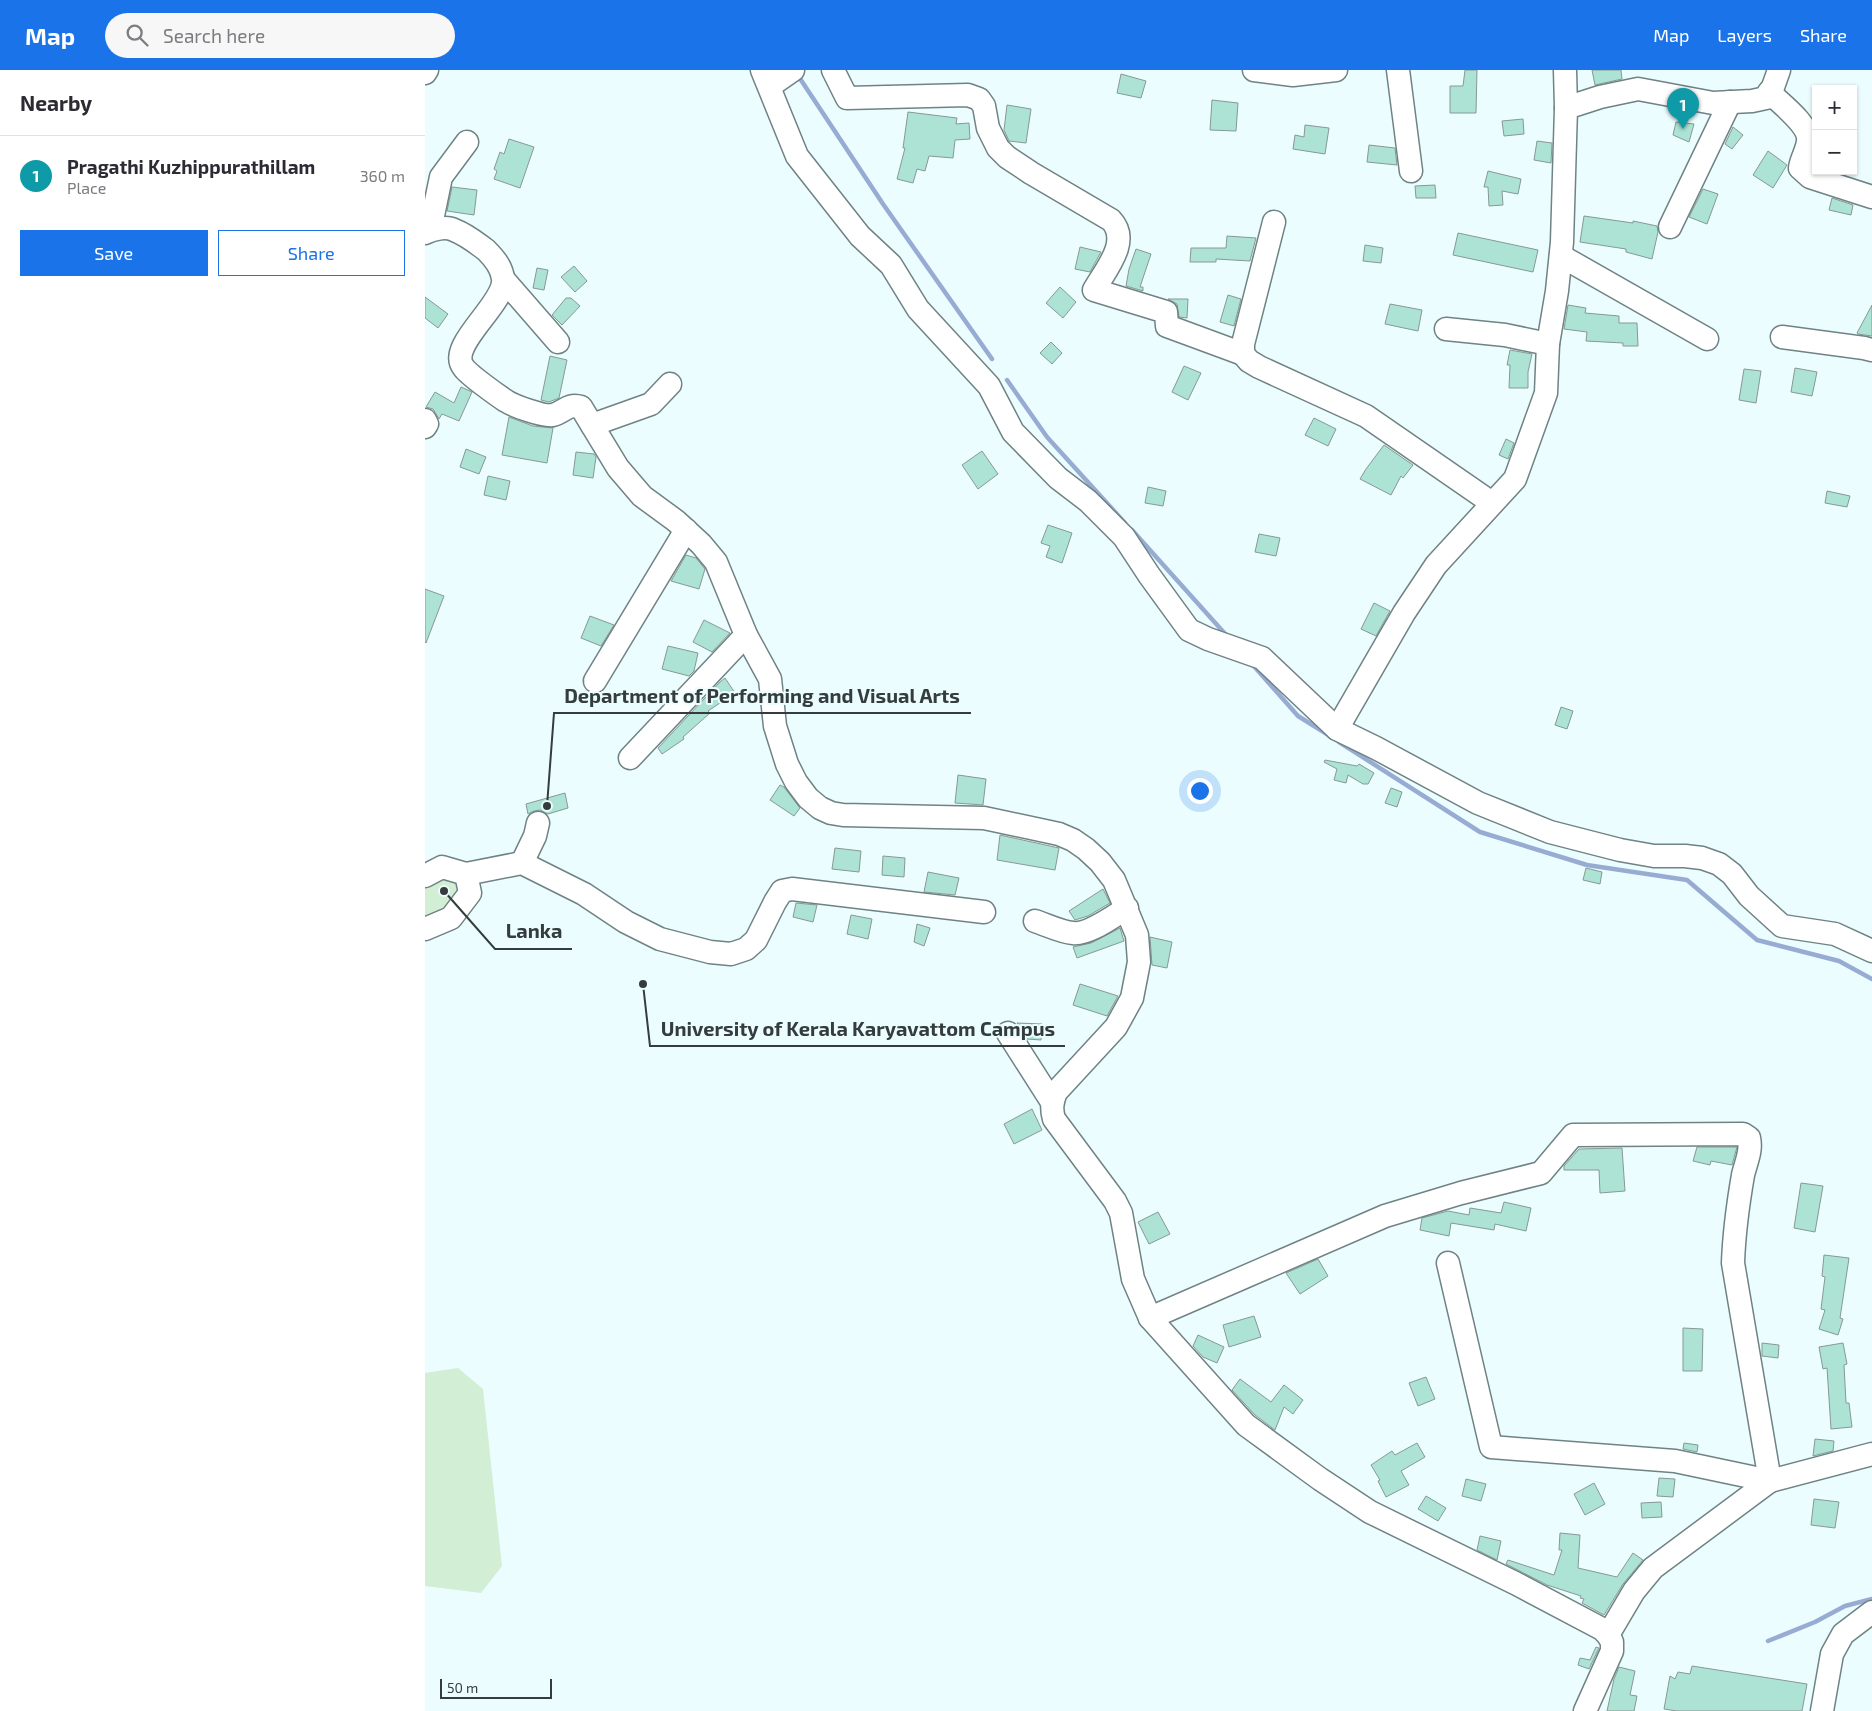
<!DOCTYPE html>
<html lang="en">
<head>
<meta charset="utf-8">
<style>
	body { margin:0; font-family:"Exo 2",sans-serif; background:#f7f7f7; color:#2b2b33 }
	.controls { position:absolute; right:15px; top:15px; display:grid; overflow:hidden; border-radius:0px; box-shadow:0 1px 4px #0004 }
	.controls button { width:45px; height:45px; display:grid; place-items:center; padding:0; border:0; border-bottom:1px solid #e1e1e2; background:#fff; color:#2b2b33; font:25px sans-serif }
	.scale { position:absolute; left:15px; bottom:12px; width:112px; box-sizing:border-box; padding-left:5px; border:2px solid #343c3d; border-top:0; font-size:14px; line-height:18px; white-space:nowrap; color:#343c3d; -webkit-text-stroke:4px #ecfdff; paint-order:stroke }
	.you { position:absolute; left:774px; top:720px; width:18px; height:18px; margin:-12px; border:4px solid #fff; border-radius:50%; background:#1a73e8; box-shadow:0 0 0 8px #1a73e833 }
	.badge { display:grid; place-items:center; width:32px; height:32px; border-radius:50%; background:#1a73e8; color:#fff; font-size:16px; font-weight:700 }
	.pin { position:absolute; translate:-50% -41px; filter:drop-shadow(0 1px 2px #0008) }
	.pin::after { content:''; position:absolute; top:26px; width:18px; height:15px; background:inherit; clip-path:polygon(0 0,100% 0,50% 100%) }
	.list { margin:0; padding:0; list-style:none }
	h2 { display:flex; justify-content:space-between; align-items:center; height:65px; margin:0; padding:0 20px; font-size:21px }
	h2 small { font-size:16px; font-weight:400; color:#7c7c81 }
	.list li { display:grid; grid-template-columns:32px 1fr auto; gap:15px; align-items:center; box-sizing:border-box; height:80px; padding:0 20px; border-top:1px solid #e1e1e2 }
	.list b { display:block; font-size:19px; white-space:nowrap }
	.list p { margin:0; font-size:16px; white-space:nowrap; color:#7c7c81 }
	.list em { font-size:16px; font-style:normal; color:#7c7c81 }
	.actions { display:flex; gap:10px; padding:15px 20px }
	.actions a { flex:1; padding:11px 0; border:1px solid #1a73e8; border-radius:0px; text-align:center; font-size:18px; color:#1a73e8 }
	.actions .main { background:#1a73e8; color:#fff }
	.icon { flex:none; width:28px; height:28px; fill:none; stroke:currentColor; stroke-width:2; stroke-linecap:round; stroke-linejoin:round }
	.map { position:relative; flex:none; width:1447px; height:1641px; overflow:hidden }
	header { display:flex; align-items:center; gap:30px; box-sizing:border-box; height:70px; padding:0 25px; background:#1a73e8; color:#fff }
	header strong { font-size:24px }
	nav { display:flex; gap:28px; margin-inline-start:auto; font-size:18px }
	.search { width:350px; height:45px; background:#f7f7f7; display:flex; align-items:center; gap:12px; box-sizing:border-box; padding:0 18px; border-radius:28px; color:#7c7c81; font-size:19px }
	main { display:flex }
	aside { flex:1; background:#fff }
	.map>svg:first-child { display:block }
	.green { fill:#d2eed4 }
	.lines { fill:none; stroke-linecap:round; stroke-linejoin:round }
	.stream { stroke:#98acd3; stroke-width:4.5 }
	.building { fill:#ace3d4; stroke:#879994 }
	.minor-casing { stroke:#6f8284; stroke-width:25 }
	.minor { stroke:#fff; stroke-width:22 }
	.leader { fill:none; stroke:#343c3d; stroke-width:2 }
	.callout-dot { fill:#343c3d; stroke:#ecfdff; stroke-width:2 }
	.callout-label { font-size:20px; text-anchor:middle; font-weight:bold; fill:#343c3d; stroke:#ecfdff; stroke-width:4; stroke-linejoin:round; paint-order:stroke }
</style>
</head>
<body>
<header>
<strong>Map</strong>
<div class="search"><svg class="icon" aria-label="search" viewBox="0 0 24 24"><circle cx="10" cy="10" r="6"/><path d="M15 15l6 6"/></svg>Search here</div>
<nav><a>Map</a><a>Layers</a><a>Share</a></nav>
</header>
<main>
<aside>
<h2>Nearby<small></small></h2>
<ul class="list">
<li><span class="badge" style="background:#0f9aa8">1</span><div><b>Pragathi Kuzhippurathillam</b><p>Place</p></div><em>360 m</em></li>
</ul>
<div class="actions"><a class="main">Save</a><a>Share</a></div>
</aside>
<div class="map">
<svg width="1447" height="1641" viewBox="0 0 1447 1641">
	<rect width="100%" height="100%" fill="#ecfdff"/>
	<g class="green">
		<polygon points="37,805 36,828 0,854 0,813 5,809"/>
		<polygon points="33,1298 58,1319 77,1496 56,1523 0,1516 0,1303"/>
	</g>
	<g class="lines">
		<g class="stream">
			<polyline points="372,4 458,134 567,289"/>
			<polyline points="582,310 622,367 700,453"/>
			<polyline points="707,460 802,566"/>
			<polyline points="827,594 873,646 905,666"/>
			<polyline points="914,672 1055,762 1162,795 1262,810 1332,870 1414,891 1447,909"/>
			<polyline points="1343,1571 1390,1552 1420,1536 1447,1529"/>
		</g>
	</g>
	<g class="building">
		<polygon points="1040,0 1052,0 1051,43 1025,43 1025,16 1038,16"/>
		<polygon points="1167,0 1196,0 1197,9 1170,15"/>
		<polygon points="696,4 721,11 716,28 692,23"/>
		<polygon points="787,30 813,33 811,61 785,60"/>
		<polygon points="582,35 606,39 601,73 584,71 579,60"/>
		<polygon points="483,42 532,48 531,54 544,53 545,69 530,70 528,88 504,86 500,101 492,99 488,113 472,109 480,78 478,78"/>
		<polygon points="1098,49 1099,64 1079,66 1077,51"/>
		<polygon points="1251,52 1269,54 1264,72 1248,65"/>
		<polygon points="880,55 904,58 900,84 868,79 870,65 879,67"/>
		<polygon points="1308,57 1318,65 1307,79 1300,74"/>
		<polygon points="84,69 109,77 95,118 69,109 72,101 69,99 75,82 79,84"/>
		<polygon points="1112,71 1127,73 1126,93 1109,90"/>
		<polygon points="944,75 970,78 972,95 942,92"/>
		<polygon points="1343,81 1362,95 1348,118 1328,105"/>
		<polygon points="1063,101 1096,109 1093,124 1077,121 1078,135 1064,136 1063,117 1059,117"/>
		<polygon points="1010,115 1011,128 991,128 990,116"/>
		<polygon points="27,117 52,120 49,145 22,141"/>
		<polygon points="1278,119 1293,124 1282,154 1264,147"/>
		<polygon points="1407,128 1428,135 1426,145 1404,140"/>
		<polygon points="1159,146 1208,153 1208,151 1232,156 1233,162 1227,189 1201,182 1201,179 1155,172"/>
		<polygon points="1033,163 1113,180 1108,202 1028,185"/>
		<polygon points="802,166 831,168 825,191 791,189 791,192 765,192 766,178 801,178"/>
		<polygon points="940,175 958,178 956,193 938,191"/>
		<polygon points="655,177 676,182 665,202 650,199"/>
		<polygon points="711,179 726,184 715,217 718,217 718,221 701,216 704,199"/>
		<polygon points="149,196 162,211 150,222 136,207"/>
		<polygon points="112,198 123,200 119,220 108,218"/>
		<polygon points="635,217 651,232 638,248 621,233"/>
		<polygon points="803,225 816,229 809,256 795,252"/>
		<polygon points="0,227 23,244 13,258 0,248"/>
		<polygon points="141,228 146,228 155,236 137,255 127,245"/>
		<polygon points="743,229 763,229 762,248 754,247 752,234"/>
		<polygon points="965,234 997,240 993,261 960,254"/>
		<polygon points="1143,235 1161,238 1160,243 1194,246 1194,253 1212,253 1213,276 1198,276 1198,273 1161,271 1162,262 1139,259"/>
		<polygon points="1447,235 1447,266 1433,264 1432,263"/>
		<polygon points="626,272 637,283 627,294 615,283"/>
		<polygon points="1085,280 1107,284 1103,302 1103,318 1084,318 1085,295 1082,295"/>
		<polygon points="125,286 142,290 134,328 124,332 116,330"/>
		<polygon points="759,296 776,303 763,330 747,322"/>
		<polygon points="1370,298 1392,302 1387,326 1366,322"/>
		<polygon points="1319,299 1336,301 1331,333 1314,330"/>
		<polygon points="36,317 47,322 34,351 17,344 14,349 8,339 1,337 10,322 29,333"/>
		<polygon points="84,347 108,356 128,358 122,393 77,385"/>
		<polygon points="889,348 911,359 903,376 880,365"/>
		<polygon points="1081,369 1089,373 1083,389 1074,385"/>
		<polygon points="959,375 988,395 978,408 976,406 966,425 935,409 941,399"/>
		<polygon points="41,379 61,387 54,404 35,397"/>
		<polygon points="557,381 573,404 553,419 537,395"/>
		<polygon points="151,382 169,384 171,387 168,408 148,405"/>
		<polygon points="63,406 85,411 81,430 59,425"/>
		<polygon points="723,417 741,421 738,436 720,433"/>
		<polygon points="1402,421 1425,426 1422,437 1400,433"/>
		<polygon points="623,455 647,463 637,493 621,487 625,476 616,473"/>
		<polygon points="834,464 855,468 851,486 830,482"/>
		<polygon points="261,485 271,488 280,499 274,519 246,511"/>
		<polygon points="0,519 19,526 1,573 0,572"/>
		<polygon points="949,533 965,541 951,566 936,559"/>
		<polygon points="165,546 189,555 176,576 156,568"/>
		<polygon points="279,550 305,563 287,582 268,572"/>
		<polygon points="243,576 273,583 269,601 264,606 237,599"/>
		<polygon points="300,608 310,623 283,641 285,643 258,667 259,669 237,684 233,678 295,612"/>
		<polygon points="1136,637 1148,641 1142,659 1130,655"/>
		<polygon points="900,690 932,696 934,694 949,703 943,714 938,714 923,705 921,713 909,710 912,699 899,692"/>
		<polygon points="533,705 561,709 558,735 530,733"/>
		<polygon points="355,715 359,717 375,738 369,746 345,730"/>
		<polygon points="966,718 977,722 972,737 960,733"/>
		<polygon points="140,723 143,738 123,744 115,740 109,741 103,744 101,734"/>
		<polygon points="575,765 634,778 630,800 572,790"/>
		<polygon points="410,778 436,781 434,802 407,799"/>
		<polygon points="458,786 480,788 479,807 457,805"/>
		<polygon points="1161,798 1177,802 1175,814 1158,810"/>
		<polygon points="503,802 534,808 530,825 499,822"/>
		<polygon points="678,819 685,833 663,846 650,850 644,841"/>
		<polygon points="371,833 392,835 388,852 368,847"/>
		<polygon points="426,845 447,849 443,869 422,864"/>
		<polygon points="492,854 505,858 499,876 489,872"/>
		<polygon points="695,858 699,871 652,888 648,877 666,873"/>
		<polygon points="725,867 747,872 742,898 727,895"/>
		<polygon points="655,914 693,926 682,946 648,935"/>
		<polygon points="592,953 617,954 616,970 602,969"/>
		<polygon points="607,1039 617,1060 589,1074 579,1054"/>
		<polygon points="1272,1077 1312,1077 1307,1095 1286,1091 1285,1095 1268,1091"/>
		<polygon points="1197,1078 1200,1121 1175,1123 1174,1100 1139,1100 1139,1096 1154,1079"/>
		<polygon points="1376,1113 1398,1116 1390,1162 1369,1158"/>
		<polygon points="1079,1132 1106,1138 1101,1161 1070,1154 1069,1160 1026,1153 1024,1166 995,1160 997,1148 1023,1141 1044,1145 1045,1138 1076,1143"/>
		<polygon points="733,1142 745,1164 724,1174 713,1152"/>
		<polygon points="1399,1185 1424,1188 1415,1248 1418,1249 1413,1265 1394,1259 1400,1240 1396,1239 1400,1207 1397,1206"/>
		<polygon points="893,1189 903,1206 875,1224 861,1203"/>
		<polygon points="829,1246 836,1267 804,1277 798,1255"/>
		<polygon points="1258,1258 1278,1259 1277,1301 1258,1301"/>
		<polygon points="773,1265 799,1277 792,1293 778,1287 768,1276"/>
		<polygon points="1337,1273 1354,1275 1353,1288 1337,1286"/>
		<polygon points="1418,1273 1422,1294 1419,1295 1421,1333 1424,1333 1427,1357 1406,1359 1402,1298 1398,1299 1394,1277"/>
		<polygon points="1001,1307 1010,1329 993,1336 984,1313"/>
		<polygon points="815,1309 846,1332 859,1315 878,1330 868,1344 859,1337 850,1360 830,1345 807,1320"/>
		<polygon points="1390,1369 1409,1371 1408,1381 1388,1386"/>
		<polygon points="992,1373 1000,1387 976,1401 984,1415 961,1427 953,1411 955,1410 946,1395 967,1381 970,1385"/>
		<polygon points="1259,1373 1273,1375 1272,1382 1258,1379"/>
		<polygon points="1234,1408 1250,1409 1248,1427 1232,1426"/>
		<polygon points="1041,1409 1061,1414 1056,1431 1037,1426"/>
		<polygon points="1169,1413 1180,1434 1160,1445 1149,1424"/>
		<polygon points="1001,1426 1021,1438 1013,1451 993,1439"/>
		<polygon points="1389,1429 1414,1432 1410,1458 1386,1455"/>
		<polygon points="1236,1432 1237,1447 1217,1448 1216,1433"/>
		<polygon points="1135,1463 1155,1465 1153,1498 1192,1507 1208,1483 1218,1490 1198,1514 1179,1545 1157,1533 1159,1529 1155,1528 1156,1526 1122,1515 1081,1494 1083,1490 1129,1505 1137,1480 1134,1480"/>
		<polygon points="1055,1466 1076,1471 1072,1490 1052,1480"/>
		<polygon points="1171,1577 1174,1578 1164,1599 1153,1595 1155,1588 1165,1590"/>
		<polygon points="1267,1596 1382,1614 1377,1641 1252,1641 1239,1639 1245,1606 1250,1609 1253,1602 1265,1604"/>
		<polygon points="1194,1597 1210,1601 1205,1625 1212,1626 1209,1641 1182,1641 1189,1609"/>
	</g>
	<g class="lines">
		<g class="minor-casing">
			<g id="minor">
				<polyline points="337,0 372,86 435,166 466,195 493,239 564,316 588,362 633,408 663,431 699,467 724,505 764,560 783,569 837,588 912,659 951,678 1053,733 1125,762 1195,780 1229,786 1260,786 1277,788 1294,794 1307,804 1324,826 1357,856 1410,864 1447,881"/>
				<path d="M 408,0 L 422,28 L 543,25 L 554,29 L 559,36 L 563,58 L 573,78 L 582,87 L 606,103 L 686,150 C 706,171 681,199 669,220 L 741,242 L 742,256 L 818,284"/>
				<polyline points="829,0 868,5 911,0"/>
				<polyline points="973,0 986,101"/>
				<polyline points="1140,0 1141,38 1175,27 1213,19 1288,33 1327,31 1341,28 1348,17 1354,0"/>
				<polyline points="0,3 2,0"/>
				<polyline points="345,16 368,0"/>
				<path d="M 1344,22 C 1355,33 1385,55 1383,71 C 1382,81 1376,89 1375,98 L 1385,107 L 1447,127"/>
				<polyline points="849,152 818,274 818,284 824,291 834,297 941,346 1067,433"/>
				<polyline points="1245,157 1305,32"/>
				<polyline points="5,160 16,107 42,72"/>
				<path d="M 0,163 C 8,159 21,156 29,160 C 42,165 50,172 61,180 C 69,188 77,197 78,209 C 81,234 20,276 39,298 C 44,305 72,325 81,331 C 89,336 119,347 128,345 C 139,342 143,333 156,337 L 193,398 L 217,426 L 251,451 L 276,474 L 291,492 L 321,565 L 345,609 L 350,656 L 362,694 L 371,712 L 383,728 L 395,738 L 406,743 L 418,745 L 559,748 L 634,764 L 648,770 L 661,779 L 675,792 L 689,810 L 712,865 L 714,892 L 707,928 L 691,957 L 631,1022 C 627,1032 626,1039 629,1049 L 690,1131 L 696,1143 L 708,1209 L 725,1248 L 821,1355 L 895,1409 L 945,1442 L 1090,1513 L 1177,1559 L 1183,1565 L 1187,1572 L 1187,1581 L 1160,1641"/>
				<polyline points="1136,186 1282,269"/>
				<polyline points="79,210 133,272"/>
				<polyline points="1021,259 1080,265 1123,274"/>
				<polyline points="1357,267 1439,278 1447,280"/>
				<polyline points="0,350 2,354 0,357"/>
				<polyline points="167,355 226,334 245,314"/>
				<polyline points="170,611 261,460"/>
				<polyline points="912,659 979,543 1011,495 1090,409 1121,323 1123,274 1132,221 1137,172 1141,38"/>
				<polyline points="205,688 321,565"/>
				<polyline points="97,793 110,766 113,753"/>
				<polyline points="41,804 97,793 159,824 201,852 235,869 285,882 306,884 321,879 331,870 350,832 357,821 367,819 559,842"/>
				<polyline points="0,806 17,797 41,804 45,823 26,848 0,859"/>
				<path d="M 610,851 C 622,855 636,862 648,863 C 664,865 688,846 702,838"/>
				<polyline points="583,963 627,1032"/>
				<polyline points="1023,1193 1066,1377 1250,1391 1345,1411"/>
				<path d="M 725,1248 L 960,1146 L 1036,1123 L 1116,1103 L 1148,1065 L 1318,1064 L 1324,1068 C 1327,1081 1321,1092 1318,1105 C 1313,1134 1309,1164 1308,1193 L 1345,1411 L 1447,1384"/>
				<polyline points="1183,1565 1209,1521 1228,1498 1345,1411"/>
				<polyline points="1397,1641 1407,1584 1418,1564 1447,1542"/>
			</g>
		</g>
		<use href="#minor" class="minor"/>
	</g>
	<path class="leader" d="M122 736L129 643H546M19 821L70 879H147M218 914L225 976H640"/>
	<g class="callout-dot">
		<circle cx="122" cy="736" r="5"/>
		<circle cx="19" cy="821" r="5"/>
		<circle cx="218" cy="914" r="5"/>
	</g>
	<g class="callout-label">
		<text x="337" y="633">Department of Performing and Visual Arts</text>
		<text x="109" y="868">Lanka</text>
		<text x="433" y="966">University of Kerala Karyavattom Campus</text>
	</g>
</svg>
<div class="controls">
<button>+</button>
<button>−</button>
</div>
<div class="scale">50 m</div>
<div class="you"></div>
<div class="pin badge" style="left:1258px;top:59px;background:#0f9aa8">1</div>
</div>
</main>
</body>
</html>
